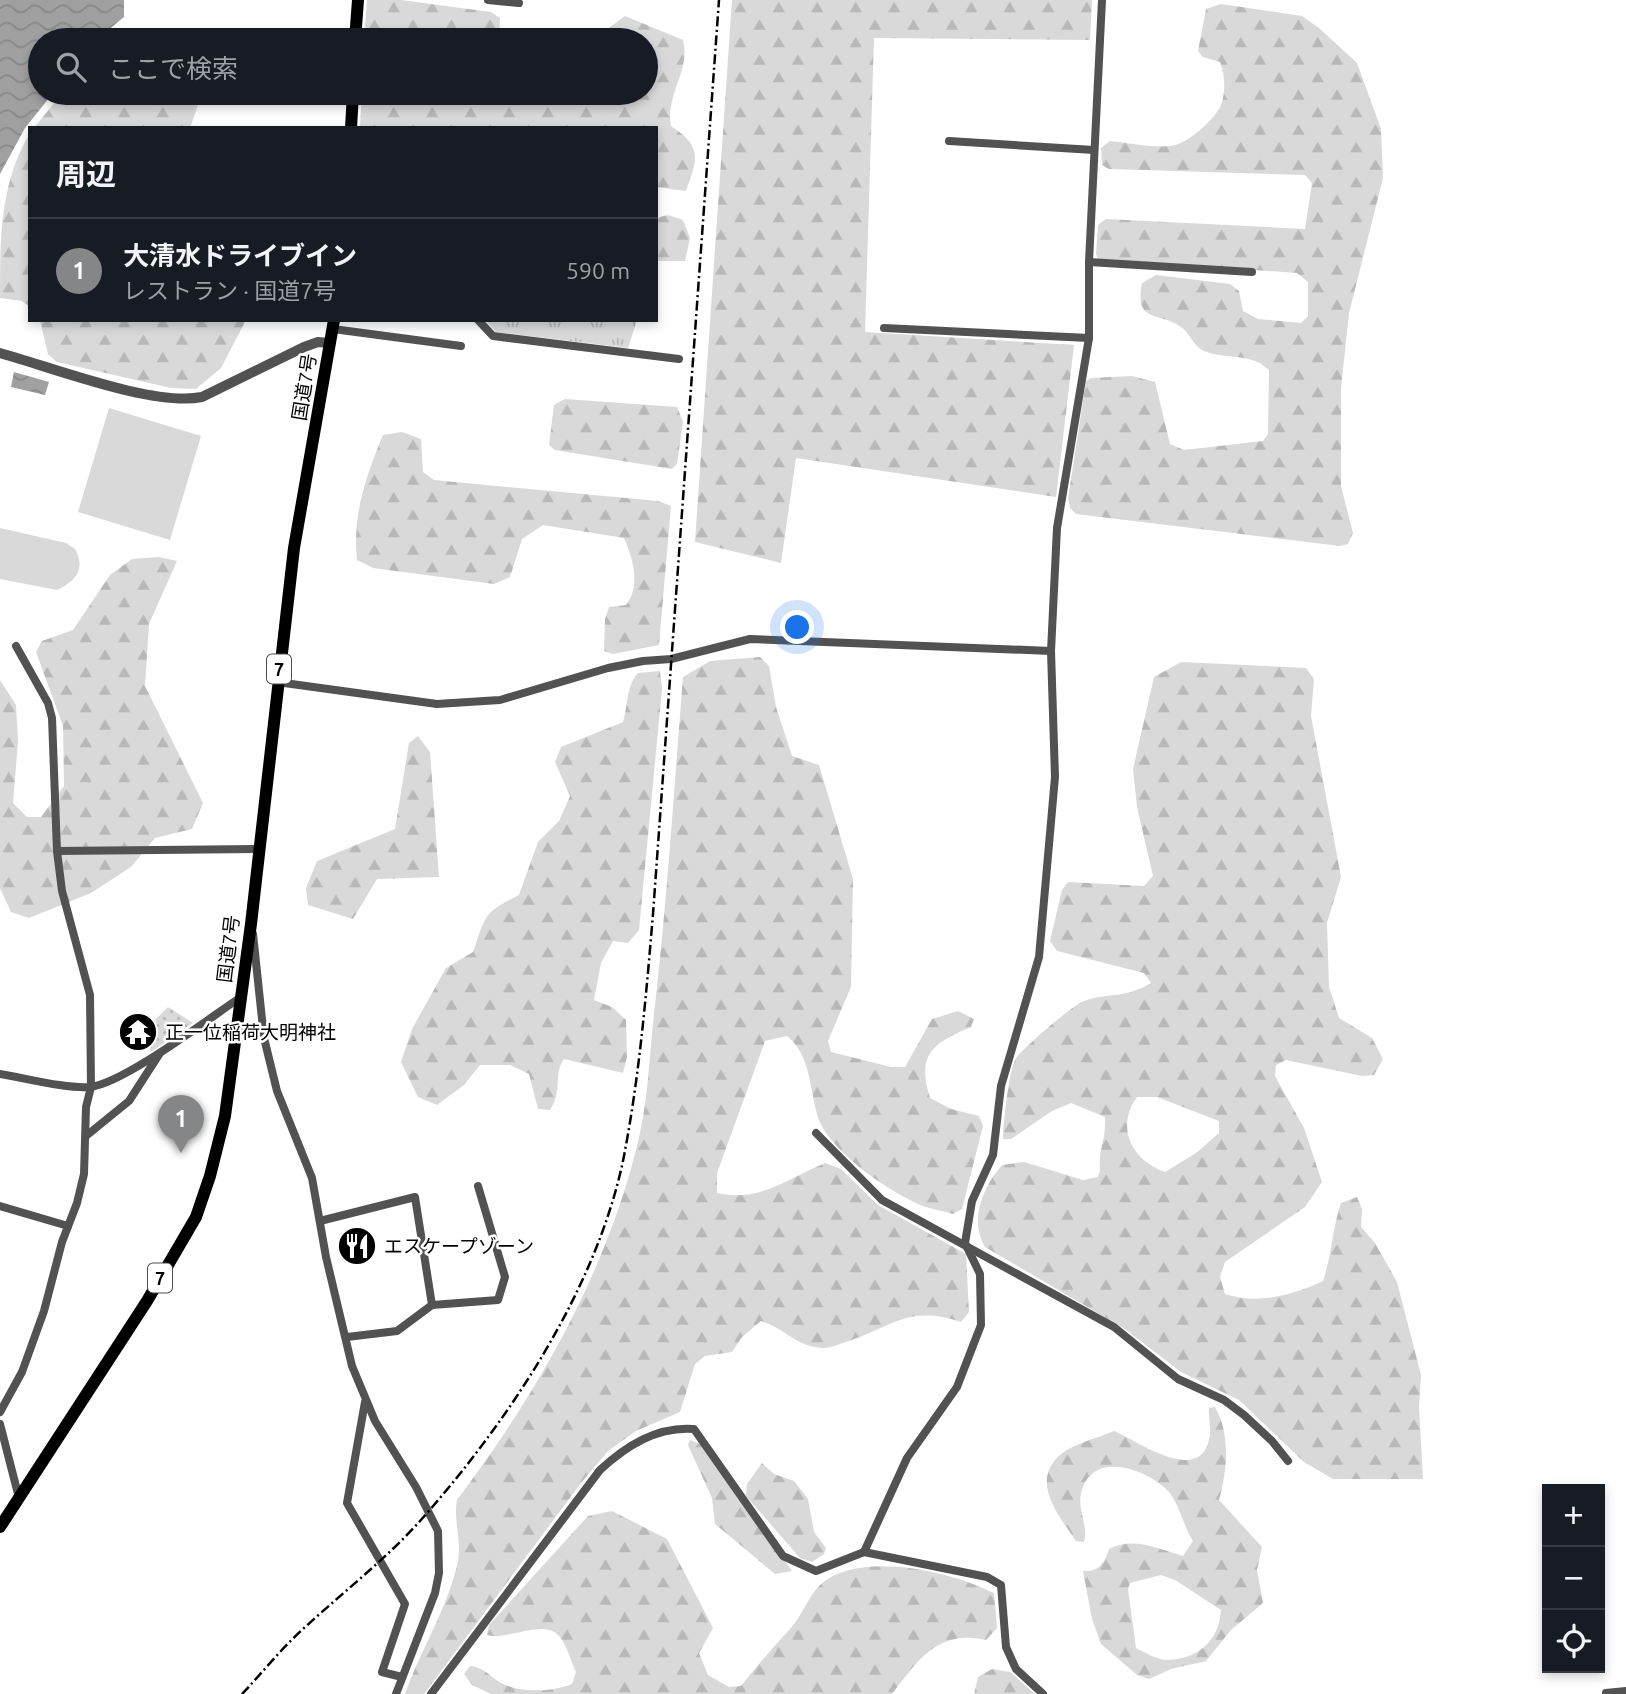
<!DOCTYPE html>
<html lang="ja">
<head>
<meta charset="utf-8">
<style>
	body { margin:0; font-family:Ubuntu,"Noto Sans JP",sans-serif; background:#20242c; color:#f1f3f6 }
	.controls { position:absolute; right:21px; bottom:21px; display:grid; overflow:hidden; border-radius:0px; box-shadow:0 4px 10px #0003 }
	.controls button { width:63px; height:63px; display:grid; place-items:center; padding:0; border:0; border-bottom:2px solid #363941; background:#171b24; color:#f1f3f6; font:35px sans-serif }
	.you { position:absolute; left:798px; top:628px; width:24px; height:24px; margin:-18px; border:5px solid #fff; border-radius:50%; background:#1a73e8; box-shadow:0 0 0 10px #1a73e833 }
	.badge { display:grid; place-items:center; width:46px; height:46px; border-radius:50%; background:#858687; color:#fff; font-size:23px; font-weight:700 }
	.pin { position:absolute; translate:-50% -58px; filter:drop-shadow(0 2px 4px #0008) }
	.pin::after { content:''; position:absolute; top:37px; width:24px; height:21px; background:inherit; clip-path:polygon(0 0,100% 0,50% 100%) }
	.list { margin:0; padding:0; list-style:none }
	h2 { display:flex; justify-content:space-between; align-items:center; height:91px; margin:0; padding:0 28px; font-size:30px }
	h2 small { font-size:23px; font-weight:400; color:#9ea1a6 }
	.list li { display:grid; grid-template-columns:46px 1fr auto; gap:21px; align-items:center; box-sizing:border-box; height:105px; padding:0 28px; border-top:2px solid #363941 }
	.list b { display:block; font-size:26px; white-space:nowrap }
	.list p { margin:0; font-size:23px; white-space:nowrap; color:#9ea1a6 }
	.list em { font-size:23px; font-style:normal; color:#9ea1a6 }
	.icon { flex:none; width:38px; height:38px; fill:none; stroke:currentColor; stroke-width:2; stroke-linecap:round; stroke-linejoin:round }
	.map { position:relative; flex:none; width:1626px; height:1694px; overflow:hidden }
	.search { position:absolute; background:#171b24; box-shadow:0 4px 10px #0003; left:28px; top:28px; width:630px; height:77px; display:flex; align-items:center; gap:18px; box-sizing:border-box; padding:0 24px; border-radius:38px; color:#9ea1a6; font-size:26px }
	.panel { position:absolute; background:#171b24; box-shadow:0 4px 10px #0003; left:28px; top:126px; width:630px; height:196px; border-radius:0px }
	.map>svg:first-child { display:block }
	.grass { fill:url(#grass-tufts) }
	.forest { fill:url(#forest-firs); fill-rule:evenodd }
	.park { fill:url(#park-dots) }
	.pitch { fill:#d9d9d9 }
	.water { fill:url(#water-waves) }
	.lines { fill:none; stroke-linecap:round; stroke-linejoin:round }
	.minor { stroke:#525252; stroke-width:8 }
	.tertiary { stroke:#525252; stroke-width:10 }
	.trunk { stroke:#000; stroke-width:12 }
	.rail { stroke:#000; stroke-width:2.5; stroke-dasharray:10 3.5 2 3.5; stroke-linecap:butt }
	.labels { text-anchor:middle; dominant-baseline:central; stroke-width:5; stroke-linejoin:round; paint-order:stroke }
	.shield { fill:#fff; stroke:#4c4c4c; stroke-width:2 }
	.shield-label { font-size:18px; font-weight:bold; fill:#000 }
	.street-label { font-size:19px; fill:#000; stroke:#fff }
	.poi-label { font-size:19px; fill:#000; stroke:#fff; text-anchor:start }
</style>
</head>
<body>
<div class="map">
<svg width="1626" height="1694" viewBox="0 0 1626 1694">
	<defs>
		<pattern id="grass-tufts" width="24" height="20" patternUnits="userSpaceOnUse" patternTransform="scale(1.75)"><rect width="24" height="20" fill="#d9d9d9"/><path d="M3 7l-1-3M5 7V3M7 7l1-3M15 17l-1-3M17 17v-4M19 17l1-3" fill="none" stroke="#b8b8b8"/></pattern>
		<pattern id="forest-firs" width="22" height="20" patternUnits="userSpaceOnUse" patternTransform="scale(1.75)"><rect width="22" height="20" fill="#d9d9d9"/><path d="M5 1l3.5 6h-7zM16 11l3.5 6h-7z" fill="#b8b8b8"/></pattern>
		<pattern id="park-dots" width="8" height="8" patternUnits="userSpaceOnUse" patternTransform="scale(1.75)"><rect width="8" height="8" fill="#d9d9d9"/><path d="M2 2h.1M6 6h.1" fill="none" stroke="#b8b8b8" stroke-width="1.8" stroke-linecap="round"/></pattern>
		<pattern id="water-waves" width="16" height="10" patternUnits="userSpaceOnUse" patternTransform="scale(1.75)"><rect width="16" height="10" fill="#a0a0a0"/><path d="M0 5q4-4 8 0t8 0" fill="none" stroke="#888"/></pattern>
	</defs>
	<rect width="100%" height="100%" fill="#fff"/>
	<polygon class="grass" points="485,320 637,320 628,348 496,332"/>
	<g class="forest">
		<polygon points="367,0 401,0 491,12 500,18 499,40 364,40"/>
		<polygon points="732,0 1092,0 1090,40 874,38 865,332 1074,345 1056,497 796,458 781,563 695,542"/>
		<path d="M 1221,4 L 1302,16 L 1319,28 L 1357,63 L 1381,129 L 1383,178 L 1349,313 L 1341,388 L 1341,486 L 1353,533 L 1348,544 L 1340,546 L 1076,514 L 1070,508 L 1068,499 L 1086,381 L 1091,378 L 1132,376 L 1155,382 L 1170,444 L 1184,450 L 1263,441 L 1268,434 L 1269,370 C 1251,352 1226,360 1204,351 C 1193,346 1190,333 1181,327 C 1158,311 1134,324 1142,283 L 1156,275 L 1230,284 L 1239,291 L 1243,311 L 1258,319 L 1301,323 L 1308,316 L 1308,282 L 1297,273 L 1098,259 L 1096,254 L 1098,225 L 1106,219 L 1305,229 L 1312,183 L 1305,175 L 1109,169 L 1102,165 L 1101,148 L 1110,141 C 1129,143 1152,148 1171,146 C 1188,144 1214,120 1221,105 C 1226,91 1225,75 1220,62 L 1203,57 L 1198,51 L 1206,9 Z"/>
		<path d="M 625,16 L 683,40 C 691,69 665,96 671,126 C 702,146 698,158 686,191 L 656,187 L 656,128 L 360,126 L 362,93 L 646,93 L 646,40 L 605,40 L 610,27 Z"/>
		<polygon points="62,93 202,93 190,128 34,128"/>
		<path d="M 30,133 L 30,307 L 22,301 L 0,298 C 0,238 0,183 30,133 Z"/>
		<polygon points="668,215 683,220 690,238 685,261 656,261 656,218"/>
		<polygon points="40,320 246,320 221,368 196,389 171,388 57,362 48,354"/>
		<polygon points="565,399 677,407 683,422 677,464 672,469 555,450 549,445 554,405"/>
		<path d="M 402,432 L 421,439 L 423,472 L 434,480 L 658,501 L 671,506 L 659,645 L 613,654 L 604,651 L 605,619 L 609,607 L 626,605 C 641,586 633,558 624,538 L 543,525 L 522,539 L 510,577 L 494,584 L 373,568 L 357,560 C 352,516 366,476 383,435 Z"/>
		<polygon points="159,557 177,561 149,624 145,686 203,803 192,829 155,838 131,867 91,893 29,918 11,912 0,888 0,680 16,705 18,742 13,803 27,817 41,817 64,786 63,726 36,652 42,641 73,630 110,575 132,559"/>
		<path d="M 760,657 L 769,666 L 776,707 L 792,756 L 819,765 L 853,879 L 851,987 L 828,1041 L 831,1052 L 891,1067 L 905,1067 L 932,1019 L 958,1011 L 974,1019 L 971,1027 C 933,1043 916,1054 930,1098 L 951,1109 L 979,1116 L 983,1126 L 962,1209 L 953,1214 C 940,1210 924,1208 912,1201 C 883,1187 831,1151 819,1120 C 809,1091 812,1056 787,1036 L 765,1041 L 717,1173 L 717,1193 C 758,1203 787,1179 825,1163 L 841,1169 L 878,1205 L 966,1254 L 969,1312 L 961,1322 C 910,1305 895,1325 849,1341 C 841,1343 832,1348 823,1348 C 796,1347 786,1329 761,1321 L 742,1337 L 732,1352 L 705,1356 L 695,1364 L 680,1412 L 636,1431 L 608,1451 L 581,1483 L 424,1694 L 405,1694 C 421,1649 448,1608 458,1561 C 462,1541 453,1520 457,1500 C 536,1395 603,1279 636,1150 C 648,1106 649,1059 654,1014 C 667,902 674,789 683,677 L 710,661 Z"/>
		<path d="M 1181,662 L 1306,668 L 1314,679 L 1311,716 L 1341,877 L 1327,923 L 1329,987 L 1339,1018 L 1372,1038 L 1383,1059 L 1374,1075 L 1362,1076 L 1286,1060 L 1276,1065 L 1275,1076 L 1304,1128 L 1322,1182 L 1305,1207 L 1225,1262 L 1220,1277 L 1225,1294 C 1257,1305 1294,1295 1323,1281 C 1332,1255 1332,1229 1341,1203 L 1357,1197 L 1362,1209 L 1361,1227 L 1375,1243 L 1397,1282 L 1421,1375 L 1419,1407 L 1423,1479 L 1333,1479 L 1304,1462 L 1239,1400 L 1181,1372 L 1125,1329 L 985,1247 C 969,1220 983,1187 1002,1165 L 1024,1162 L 1083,1180 L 1098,1177 C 1101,1170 1099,1166 1100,1159 C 1101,1143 1106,1137 1105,1117 L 1071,1103 L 1052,1111 L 1011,1139 L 1003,1139 C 1003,1125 1009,1071 1015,1060 C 1020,1050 1074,1004 1084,1001 C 1111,992 1124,999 1151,983 L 1144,973 L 1057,951 L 1050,941 L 1062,890 L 1068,882 L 1144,886 L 1153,876 L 1137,807 L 1133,769 L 1154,677 ZM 1137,1097 L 1157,1097 L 1219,1121 L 1219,1133 L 1196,1153 L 1165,1172 C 1132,1161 1115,1127 1137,1097 Z"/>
		<path d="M 660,671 L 662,689 L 639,930 L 628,943 L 613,941 L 601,963 L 594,1000 L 612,1007 L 626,1020 L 627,1057 L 623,1073 L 564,1059 C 553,1074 563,1091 550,1110 L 538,1109 L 529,1074 L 510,1065 L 480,1065 L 464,1085 L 437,1105 L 418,1097 L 401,1062 L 412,1029 L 446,968 L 473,952 C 486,915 483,913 519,895 L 538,842 L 559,821 L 570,796 L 555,762 L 561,747 L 623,722 C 628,706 626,686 638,673 Z"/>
		<polygon points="418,736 430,752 439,877 377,879 353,919 308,905 306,888 317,861 395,829 409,743"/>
		<path d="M 1215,1407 C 1231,1435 1227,1471 1219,1500 L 1262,1547 L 1257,1570 L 1263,1603 L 1231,1630 L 1206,1661 L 1171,1669 L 1149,1679 L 1137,1675 L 1101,1644 L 1092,1619 L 1083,1571 C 1099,1572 1104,1564 1109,1549 C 1133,1536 1159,1549 1183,1556 L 1193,1541 C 1184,1527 1178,1502 1169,1492 C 1147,1468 1090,1449 1081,1494 C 1077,1510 1089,1526 1084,1542 L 1076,1541 C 1060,1517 1029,1482 1060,1455 C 1073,1444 1098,1438 1114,1431 C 1134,1439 1199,1486 1209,1440 C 1212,1431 1208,1418 1209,1408 ZM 1161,1575 L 1175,1580 L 1221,1610 C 1219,1641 1198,1659 1167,1660 C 1157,1660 1144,1652 1136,1648 L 1128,1589 L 1130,1583 Z"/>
		<polygon points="690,1440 700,1444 792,1571 775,1574 715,1524 712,1498 688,1445"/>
		<polygon points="762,1463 774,1474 794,1481 808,1499 814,1532 826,1548 824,1554 812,1562 800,1558 746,1496 747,1484"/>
		<path d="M 612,1511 L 667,1539 L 713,1628 L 699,1653 L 708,1675 L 729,1687 L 741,1686 C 757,1666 773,1647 790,1629 C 802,1616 808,1597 820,1585 C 859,1549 953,1572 994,1593 L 997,1628 L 986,1640 C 938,1629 918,1660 892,1694 L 491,1694 L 472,1685 L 464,1674 L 470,1666 C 488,1668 492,1681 508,1686 C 526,1693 555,1691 572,1684 L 576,1672 C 571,1661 567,1646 560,1637 C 545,1617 508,1641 487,1635 L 489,1625 L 588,1516 Z"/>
		<polygon points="992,1669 1010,1672 1035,1694 974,1694 978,1677"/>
	</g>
	<polygon class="park" points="168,1007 193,1023 151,1052 142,1033"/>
	<g class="pitch">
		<polygon points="109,408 201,436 170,540 78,512"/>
		<path d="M 0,528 L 66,543 L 75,549 C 86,569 76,581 57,590 L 0,579 Z"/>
	</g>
	<g class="water">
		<polygon points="0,0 124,0 124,17 96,40 40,40 40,93 53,93 25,128 0,174"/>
		<polygon points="14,372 49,382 45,395 11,387"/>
	</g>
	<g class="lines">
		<g class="minor">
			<polyline points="488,0 519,3"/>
			<polyline points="949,141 1094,150"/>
			<polyline points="1089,262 1252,272"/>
			<polyline points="478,320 493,336 679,359"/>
			<polyline points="884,328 1089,338"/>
			<polyline points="333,329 461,346"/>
			<polyline points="277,682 437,704 500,700 608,668 643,661 671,659 750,639 1051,651"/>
			<polyline points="57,851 258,849"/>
			<polyline points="253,934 264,1038 277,1091 312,1178 326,1257 352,1366 375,1421 416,1487 438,1531 439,1573 435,1593 396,1694"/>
			<path d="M 0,1074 C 25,1078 67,1089 90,1087 C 123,1084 211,1017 241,997"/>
			<polyline points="816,1133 882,1200 1114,1327 1178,1379 1224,1400 1244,1415 1272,1441 1288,1461"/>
			<polyline points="86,1136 129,1101 160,1053"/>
			<polyline points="0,1206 68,1226"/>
			<polyline points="320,1221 415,1197 432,1305"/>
			<polyline points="347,1337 397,1331 432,1305 498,1300 505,1277 478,1186"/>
			<polyline points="365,1402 347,1503 405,1604 382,1672 402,1677"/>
			<polyline points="0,1412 22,1372 44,1311 62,1242 77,1203 84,1174 86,1107 91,1087 90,995 62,891 57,851 52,718 48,703 16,646"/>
			<polyline points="0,1424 19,1498"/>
			<polyline points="864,1552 907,1458 957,1387 981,1325 980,1274 965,1243 972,1201 993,1155 1001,1086 1039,957 1055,777 1051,651 1057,528 1089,338 1089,262 1102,0"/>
			<polyline points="1606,1693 1626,1691"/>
			<path d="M 431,1694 L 600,1470 C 626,1446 657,1426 694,1429 L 783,1556 L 816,1571 L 864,1552 L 987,1577 L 1001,1585 L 1006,1647 L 1016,1669 L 1043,1694"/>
		</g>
		<path class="tertiary" d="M 0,353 C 51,367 154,407 202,397 L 304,347 L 318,342 L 330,343"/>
		<g class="trunk">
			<polyline points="355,40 358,0"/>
			<polyline points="351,128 353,93"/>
			<polyline points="0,1527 147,1301 196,1217 210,1176 225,1116 251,924 294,548 334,320"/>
		</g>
		<path class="rail" d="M 242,1694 C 262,1673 281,1649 303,1629 C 342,1593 385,1560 420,1521 C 508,1422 595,1292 623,1161 C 639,1080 646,997 653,914 L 719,0"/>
	</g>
	<defs>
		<g id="temple-disc" transform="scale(2.0125)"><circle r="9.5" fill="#000" stroke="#fff"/><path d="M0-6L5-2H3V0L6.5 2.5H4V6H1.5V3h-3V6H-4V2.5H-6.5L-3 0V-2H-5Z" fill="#fff"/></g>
		<g id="restaurant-disc" transform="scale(2.0125)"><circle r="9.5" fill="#000" stroke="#fff"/><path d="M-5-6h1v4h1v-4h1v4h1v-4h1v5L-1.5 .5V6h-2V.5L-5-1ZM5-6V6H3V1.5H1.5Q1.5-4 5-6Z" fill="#fff"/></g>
	</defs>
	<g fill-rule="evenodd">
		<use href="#temple-disc" x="138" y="1032"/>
		<use href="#restaurant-disc" x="357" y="1246"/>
	</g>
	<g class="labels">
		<g class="shield">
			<rect x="267" y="654.5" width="24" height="29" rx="5"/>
			<rect x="148" y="1263.5" width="24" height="29" rx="5"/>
		</g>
		<g class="shield-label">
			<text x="279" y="669">7</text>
			<text x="160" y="1278">7</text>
		</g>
		<g class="street-label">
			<text transform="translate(304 387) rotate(-81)">国道7号</text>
			<text transform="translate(228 949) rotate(-83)">国道7号</text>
		</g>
		<g class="poi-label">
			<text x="165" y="1032">正一位稲荷大明神社</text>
			<text x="384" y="1246">エスケープゾーン</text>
		</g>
	</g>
</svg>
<div class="controls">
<button>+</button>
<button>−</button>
<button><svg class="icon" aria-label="locate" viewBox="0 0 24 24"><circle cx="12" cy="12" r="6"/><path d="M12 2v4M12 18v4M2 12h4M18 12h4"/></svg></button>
</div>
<div class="you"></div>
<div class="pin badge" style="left:181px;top:1153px">1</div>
<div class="search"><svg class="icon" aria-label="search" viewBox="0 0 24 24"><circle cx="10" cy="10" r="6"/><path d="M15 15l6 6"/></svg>ここで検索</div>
<section class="panel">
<h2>周辺<small></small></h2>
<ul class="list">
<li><span class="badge">1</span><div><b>大清水ドライブイン</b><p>レストラン · 国道7号</p></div><em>590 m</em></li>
</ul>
</section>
</div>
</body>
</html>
